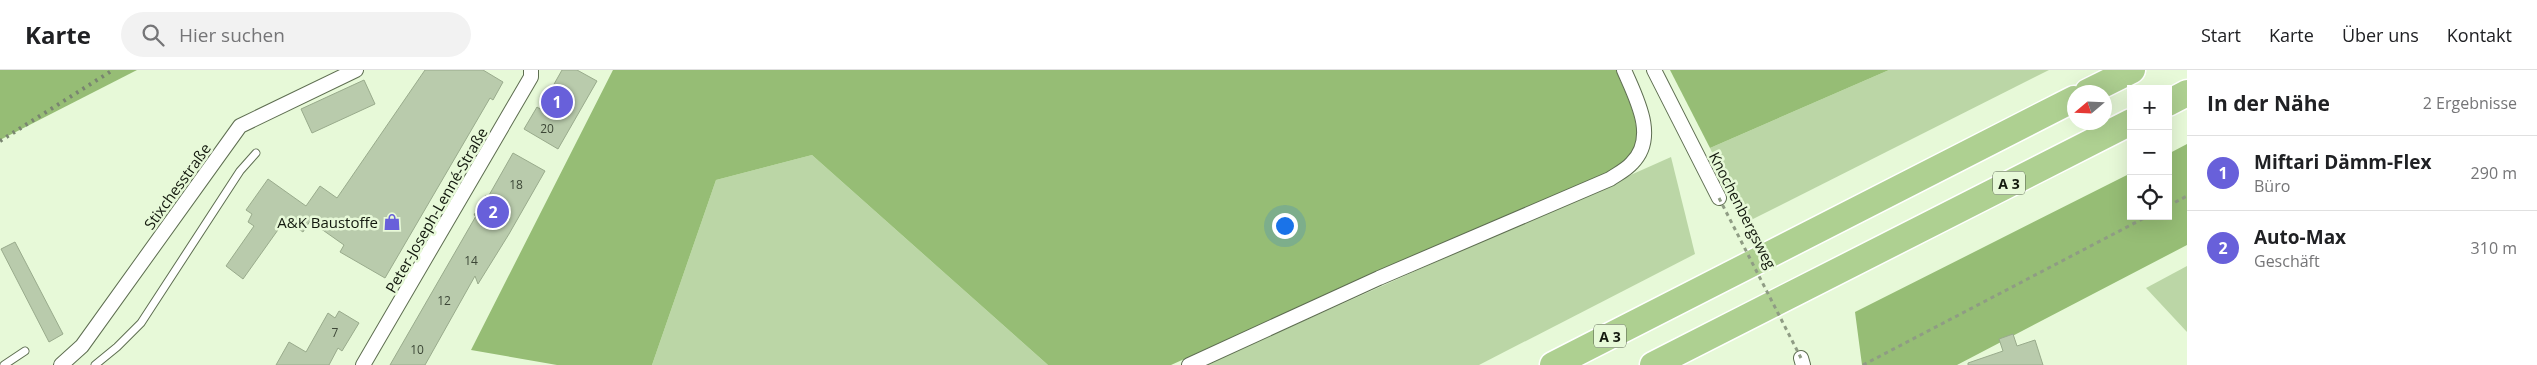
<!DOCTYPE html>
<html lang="de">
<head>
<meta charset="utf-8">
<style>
	body { margin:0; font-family:"Open Sans",sans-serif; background:#f2f2f2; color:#202124 }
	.controls { position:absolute; right:15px; top:15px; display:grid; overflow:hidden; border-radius:0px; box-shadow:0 5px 20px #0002 }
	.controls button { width:45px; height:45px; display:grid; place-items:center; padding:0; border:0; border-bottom:1px solid #e0e0e0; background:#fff; color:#202124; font:25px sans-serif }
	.compass { position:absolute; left:2067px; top:15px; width:45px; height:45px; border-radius:50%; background:#fff; box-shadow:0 5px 20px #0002; rotate:251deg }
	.you { position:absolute; left:1284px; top:155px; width:18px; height:18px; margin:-12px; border:4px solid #fff; border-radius:50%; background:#1a73e8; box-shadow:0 0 0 8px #1a73e833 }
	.badge { display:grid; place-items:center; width:32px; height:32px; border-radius:50%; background:#6860da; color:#fff; font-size:16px; font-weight:700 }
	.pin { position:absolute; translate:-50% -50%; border:2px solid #fff; box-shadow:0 1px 5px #0006 }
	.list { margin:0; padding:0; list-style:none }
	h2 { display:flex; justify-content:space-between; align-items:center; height:65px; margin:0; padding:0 20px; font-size:21px }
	h2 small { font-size:16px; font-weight:400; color:#757577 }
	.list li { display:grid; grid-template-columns:32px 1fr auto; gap:15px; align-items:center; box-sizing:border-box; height:75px; padding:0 20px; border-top:1px solid #e0e0e0 }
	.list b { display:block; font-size:19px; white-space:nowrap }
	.list p { margin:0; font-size:16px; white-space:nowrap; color:#757577 }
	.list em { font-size:16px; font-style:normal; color:#757577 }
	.icon { flex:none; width:28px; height:28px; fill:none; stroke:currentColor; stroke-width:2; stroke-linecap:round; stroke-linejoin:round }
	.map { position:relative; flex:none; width:2187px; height:295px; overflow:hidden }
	header { display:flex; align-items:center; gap:30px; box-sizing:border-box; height:70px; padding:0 25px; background:#fff; border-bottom:1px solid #e0e0e0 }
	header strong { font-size:24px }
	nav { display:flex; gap:28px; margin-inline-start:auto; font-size:18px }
	.search { width:350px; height:45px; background:#f2f2f2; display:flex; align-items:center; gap:12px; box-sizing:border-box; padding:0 18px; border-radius:28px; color:#757577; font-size:19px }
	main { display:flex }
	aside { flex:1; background:#fff }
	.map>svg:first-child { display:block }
	.green { fill:#bbd6a6 }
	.forest { fill:#96bd75 }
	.building { fill:#b9cbac; stroke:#99ab8c }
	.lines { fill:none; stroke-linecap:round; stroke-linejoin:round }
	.lane-casing { stroke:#5e6e51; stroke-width:9 }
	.street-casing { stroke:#5e6e51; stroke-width:16 }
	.highway-casing { stroke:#fff; stroke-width:29 }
	.path { stroke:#8f9c84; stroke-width:3; stroke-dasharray:4 4; stroke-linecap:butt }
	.lane { stroke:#fff; stroke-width:7 }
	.street { stroke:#fff; stroke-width:14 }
	.highway { stroke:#aed091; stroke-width:26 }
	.rail { stroke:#798570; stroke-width:4; stroke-dasharray:2.5 5; stroke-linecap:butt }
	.path-bridge { stroke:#8f9c84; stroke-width:3; stroke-dasharray:4 4; stroke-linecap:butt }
	.labels { text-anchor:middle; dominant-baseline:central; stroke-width:5; stroke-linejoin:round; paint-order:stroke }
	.number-label { font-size:12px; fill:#3c4636 }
	.shield { fill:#e7f9d8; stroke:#535c4b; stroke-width:1 }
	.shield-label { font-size:14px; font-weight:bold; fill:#13190e }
	.street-label { font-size:15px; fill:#13190e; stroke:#e7f9d8 }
	.poi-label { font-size:15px; fill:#13190e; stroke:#e7f9d8; text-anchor:end }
</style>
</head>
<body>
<header>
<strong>Karte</strong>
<div class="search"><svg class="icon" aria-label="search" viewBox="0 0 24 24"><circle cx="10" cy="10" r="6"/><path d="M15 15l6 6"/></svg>Hier suchen</div>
<nav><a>Start</a><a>Karte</a><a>Über uns</a><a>Kontakt</a></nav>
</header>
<main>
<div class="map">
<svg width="2187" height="295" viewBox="0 0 2187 295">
	<rect width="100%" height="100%" fill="#e7f9d8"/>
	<g class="green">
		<polygon points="1889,0 2049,0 1745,153 1710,78"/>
		<polygon points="812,85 1048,295 652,295 716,110"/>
		<polygon points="1671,87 1695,184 1479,295 1205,295"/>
		<polygon points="2187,196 2187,262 2146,218"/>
	</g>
	<g class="forest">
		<polygon points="0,0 137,0 0,70"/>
		<path d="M 613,0 L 1616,0 C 1625,24 1650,65 1628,88 C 1622,94 1613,99 1607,105 L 1377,202 L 1171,295 L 1048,295 L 812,85 L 716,110 L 652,295 L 557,295 L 471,280 Z"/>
		<polygon points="1670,0 1889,0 1710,78"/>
		<polygon points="2187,74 2187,175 1957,295 1862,295 1855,242 2131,103 2131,146 2168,146 2168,84"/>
	</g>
	<g class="building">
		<polygon points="425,0 483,0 503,12 493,30 490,28 385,208 340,182 344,175 310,151 303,162 285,150 243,209 226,196 254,156 248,152 252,144 246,140 268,109 306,136 320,116 337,128"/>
		<polygon points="562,0 577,0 597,11 558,79 524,59 537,37 540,39"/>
		<polygon points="364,10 375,34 312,63 301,39"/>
		<polygon points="513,83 545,101 509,164 478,214 475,206 425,295 390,295 476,146 474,145 486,125 488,127"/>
		<polygon points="15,172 63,264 49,272 1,179"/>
		<polygon points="339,241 359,253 342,281 338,278 329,295 276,295 289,272 306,282 328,243 335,248"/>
		<polygon points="2013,264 2017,276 2035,270 2043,295 1968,295 1968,293 2003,281 1999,269"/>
	</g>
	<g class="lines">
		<g class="lane-casing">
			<g id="lane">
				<polyline points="4,295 25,281"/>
				<polyline points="95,295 117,277 141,253 240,101 256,83"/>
			</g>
		</g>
		<g class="street-casing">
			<g id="street">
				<polyline points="1654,0 1719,128"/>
				<polyline points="1801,288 1803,295"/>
				<polyline points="61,295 82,276 240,56 356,0"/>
				<polyline points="363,295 531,7 531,0"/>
				<path d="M 1189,295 L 1379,208 L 1610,109 C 1617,104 1626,100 1632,93 C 1658,67 1636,28 1624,0"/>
			</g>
		</g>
		<g class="highway-casing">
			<g id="highway">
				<polyline points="2088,22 2132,0"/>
				<polyline points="2168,33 2187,23"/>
				<polyline points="1553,295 2074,29"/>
				<polyline points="1653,295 2131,52"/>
			</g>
		</g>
		<g class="path">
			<polyline points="2168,136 2187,126"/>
			<polyline points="1863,295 2148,146"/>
		</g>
		<use href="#lane" class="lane"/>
		<use href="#street" class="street"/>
		<use href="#highway" class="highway"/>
		<polyline class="rail" points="0,71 113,0"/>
		<polyline class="path-bridge" points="1719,128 1801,288"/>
	</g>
	<defs>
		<g id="shop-bare" transform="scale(1.35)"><path d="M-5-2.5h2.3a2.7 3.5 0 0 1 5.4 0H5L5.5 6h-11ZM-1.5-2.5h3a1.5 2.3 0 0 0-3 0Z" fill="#6860da" stroke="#e7f9d8" stroke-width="2.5" paint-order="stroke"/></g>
	</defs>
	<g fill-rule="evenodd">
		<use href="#shop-bare" x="392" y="152"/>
	</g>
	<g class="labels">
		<g class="number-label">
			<text x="547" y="58">20</text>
			<text x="516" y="114">18</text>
			<text x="471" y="190">14</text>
			<text x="444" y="230">12</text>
			<text x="335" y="262">7</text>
			<text x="417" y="279">10</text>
		</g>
		<g class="shield">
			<rect x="1993" y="101.5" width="32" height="23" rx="4"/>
			<rect x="1594" y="254.5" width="32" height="23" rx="4"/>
		</g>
		<g class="shield-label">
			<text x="2009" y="113">A 3</text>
			<text x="1610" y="266">A 3</text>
		</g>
		<g class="street-label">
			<text transform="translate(177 116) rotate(-54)">Stixchesstraße</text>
			<text transform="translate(436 140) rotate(-60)">Peter-Joseph-Lenné-Straße</text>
			<text transform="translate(1743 140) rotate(63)">Knochenbergsweg</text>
		</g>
		<g class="poi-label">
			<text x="378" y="152">A&amp;K Baustoffe</text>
		</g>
	</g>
</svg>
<div class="controls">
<button>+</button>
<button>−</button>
<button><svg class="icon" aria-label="locate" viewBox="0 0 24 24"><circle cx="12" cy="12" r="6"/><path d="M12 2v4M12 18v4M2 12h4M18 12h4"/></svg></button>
</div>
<svg class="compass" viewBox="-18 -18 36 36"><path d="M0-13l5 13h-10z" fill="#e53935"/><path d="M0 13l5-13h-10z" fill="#757577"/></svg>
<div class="you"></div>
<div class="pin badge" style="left:557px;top:32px">1</div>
<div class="pin badge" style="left:493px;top:142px">2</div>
</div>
<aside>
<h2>In der Nähe<small>2 Ergebnisse</small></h2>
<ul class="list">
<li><span class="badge">1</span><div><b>Miftari Dämm-Flex</b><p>Büro</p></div><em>290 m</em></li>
<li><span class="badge">2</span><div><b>Auto-Max</b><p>Geschäft</p></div><em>310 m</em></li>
</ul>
</aside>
</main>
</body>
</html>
